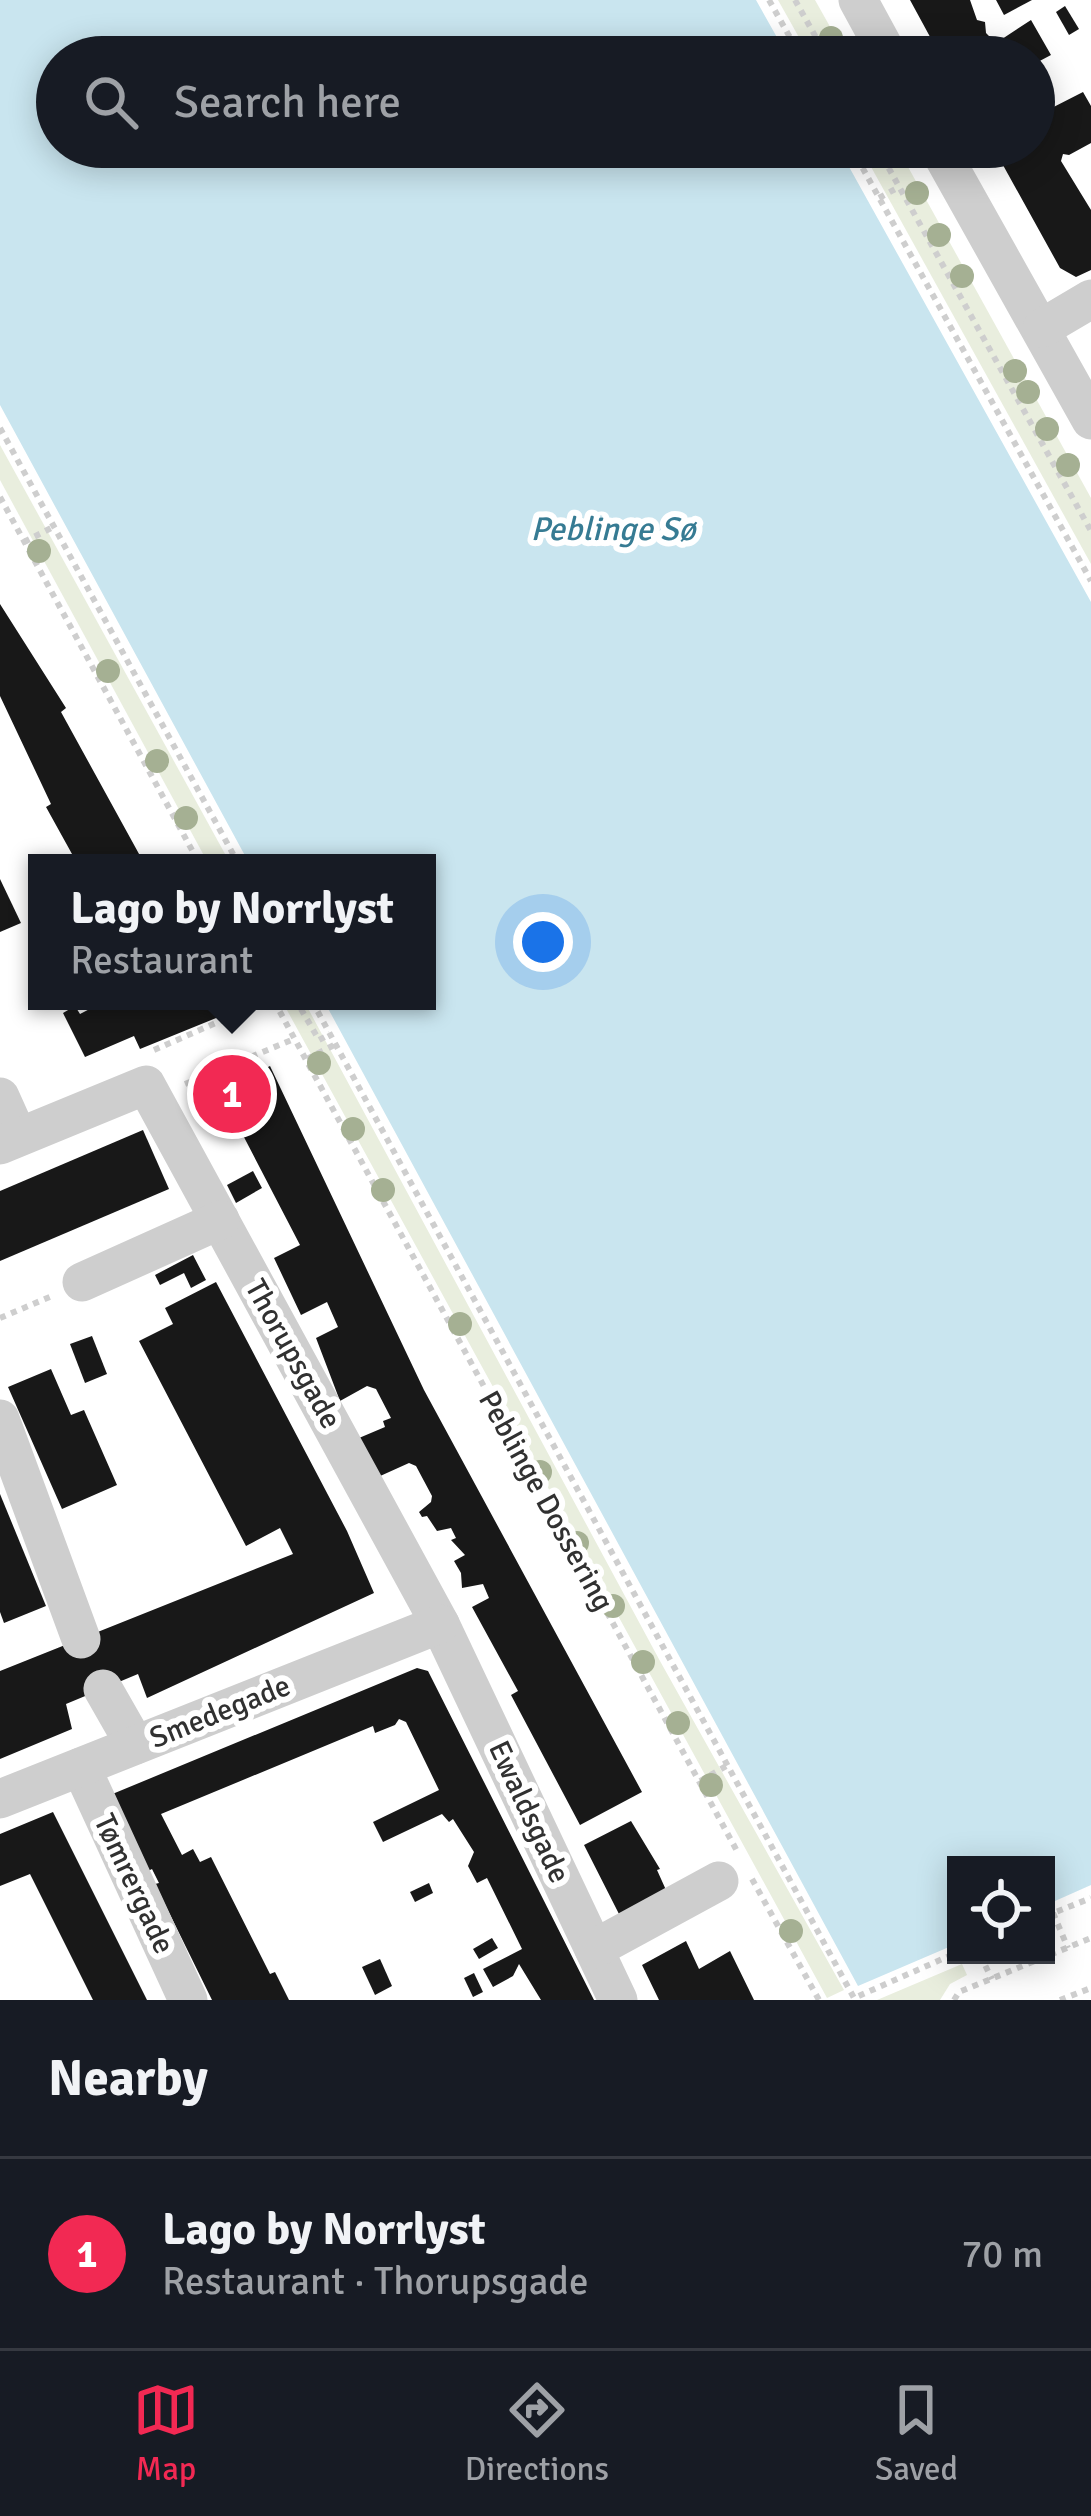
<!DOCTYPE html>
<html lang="en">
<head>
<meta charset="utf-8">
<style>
	body { margin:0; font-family:Signika,sans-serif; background:#242831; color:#f1f3f6 }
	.controls { position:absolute; right:36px; bottom:36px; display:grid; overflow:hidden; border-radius:0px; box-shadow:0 6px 30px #0003 }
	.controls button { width:108px; height:108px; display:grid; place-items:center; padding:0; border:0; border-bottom:3px solid #363941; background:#171b24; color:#f1f3f6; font:60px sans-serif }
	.you { position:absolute; left:543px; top:942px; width:42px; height:42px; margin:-30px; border:9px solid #fff; border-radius:50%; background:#1a73e8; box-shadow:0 0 0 18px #1a73e833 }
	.badge { display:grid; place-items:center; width:78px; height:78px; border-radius:50%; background:#f22953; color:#fff; font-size:39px; font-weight:700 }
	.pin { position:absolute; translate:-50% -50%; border:6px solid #fff; box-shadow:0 3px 12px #0006 }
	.popup { position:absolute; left:28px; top:854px; width:408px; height:156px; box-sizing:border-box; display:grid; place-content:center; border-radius:0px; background:#171b24; filter:drop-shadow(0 3px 9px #0005); font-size:39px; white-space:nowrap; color:#9ea1a6 }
	.popup b { font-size:45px; color:#f1f3f6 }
	.popup::after { content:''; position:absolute; left:50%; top:100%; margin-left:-24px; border:24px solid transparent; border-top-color:#171b24 }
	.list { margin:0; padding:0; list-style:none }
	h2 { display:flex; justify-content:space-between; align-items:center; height:156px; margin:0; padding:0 48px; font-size:51px }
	h2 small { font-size:39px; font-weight:400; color:#9ea1a6 }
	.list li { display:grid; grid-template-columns:78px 1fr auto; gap:36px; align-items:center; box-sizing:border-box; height:192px; padding:0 48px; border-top:3px solid #363941 }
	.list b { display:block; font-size:45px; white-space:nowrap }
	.list p { margin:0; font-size:39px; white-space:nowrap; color:#9ea1a6 }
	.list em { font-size:39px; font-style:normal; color:#9ea1a6 }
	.icon { flex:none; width:66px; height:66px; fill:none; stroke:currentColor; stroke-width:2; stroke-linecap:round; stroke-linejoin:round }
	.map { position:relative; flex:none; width:1091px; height:2000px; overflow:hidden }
	.search { position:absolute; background:#171b24; box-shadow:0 6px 30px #0003; left:36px; right:36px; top:36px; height:132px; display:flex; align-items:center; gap:30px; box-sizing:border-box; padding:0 42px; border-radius:66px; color:#9ea1a6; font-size:45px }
	.sheet { height:348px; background:#171b24 }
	nav { display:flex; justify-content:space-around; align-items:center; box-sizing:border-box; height:168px; border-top:3px solid #363941; background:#171b24; font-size:33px; color:#9ea1a6 }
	nav a { display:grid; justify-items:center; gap:6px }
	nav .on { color:#f22953 }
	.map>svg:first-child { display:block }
	.green { fill:#e9eede }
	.water { fill:#c9e5ef }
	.building { fill:#181818 }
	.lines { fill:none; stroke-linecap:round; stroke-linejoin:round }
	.path { stroke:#cecece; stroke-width:6; stroke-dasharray:6 6; stroke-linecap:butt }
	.minor { stroke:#cecece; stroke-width:39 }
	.tree { fill:#a5b093 }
	.labels { text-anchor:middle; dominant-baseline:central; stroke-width:12; stroke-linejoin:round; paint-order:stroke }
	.street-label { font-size:30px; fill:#313131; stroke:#fff }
	.water-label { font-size:33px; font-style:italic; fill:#367b93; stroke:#fff }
</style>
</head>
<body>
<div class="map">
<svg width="1091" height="2000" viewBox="0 0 1091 2000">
	<rect width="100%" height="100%" fill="#fff"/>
	<g class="green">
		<polygon points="778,0 815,0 847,57 810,57"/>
		<polygon points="860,147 897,147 1091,498 1091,564"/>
		<polygon points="0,445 230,863 208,863 0,480"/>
		<polygon points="282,1001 304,1001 660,1661 844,1990 827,1998"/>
		<polygon points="962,1964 967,1975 950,1984 940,2000 877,2000"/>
	</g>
	<polygon class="water" points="0,0 756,0 788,57 57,57 57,147 838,147 1091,602 1091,1885 1046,1905 1046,1865 956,1865 956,1944 858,1986 324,1001 427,1001 427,863 249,863 0,405"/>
	<g class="building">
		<polygon points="910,0 970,0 977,20 985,22 986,33 996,43 1031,20 1051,55 1034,64 1034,57 941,57"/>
		<polygon points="996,0 1032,0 1004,15"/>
		<polygon points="1065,6 1079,29 1069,35 1056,12"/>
		<polygon points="1083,92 1091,106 1091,143 1069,155 1063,154 1061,161 1091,210 1091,270 1076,277 1060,268 993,147 1034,147 1034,117"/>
		<polygon points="0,604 66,708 61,712 144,863 77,863 46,807 51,804 0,696"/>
		<polygon points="0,879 21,923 0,932"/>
		<polygon points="105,1001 114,1001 118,1009 134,1001 139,1001 143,1008 149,1005 147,1001 219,1001 226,1014 140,1049 134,1036 85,1057 63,1013 75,1006 80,1014"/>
		<polygon points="270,1066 424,1390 642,1792 580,1825 511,1695 518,1691 472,1607 489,1598 483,1584 462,1588 461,1573 454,1561 465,1555 451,1540 456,1538 451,1528 437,1531 427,1516 422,1517 419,1512 431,1502 432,1496 416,1466 409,1463 378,1477 359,1438 385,1427 383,1421 391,1418 376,1389 367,1386 340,1401 316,1338 338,1327 327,1302 301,1315 274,1258 300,1245 220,1091"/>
		<polygon points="143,1130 169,1189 0,1261 0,1191"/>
		<polygon points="253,1171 262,1188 236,1203 227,1185"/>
		<polygon points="193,1255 206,1280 191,1288 184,1273 160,1285 155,1275"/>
		<polygon points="216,1282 347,1531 374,1593 147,1698 138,1674 66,1704 72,1729 0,1759 0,1671 293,1554 280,1528 246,1546 139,1341 173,1324 165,1308"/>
		<polygon points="92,1336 107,1374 85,1383 70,1344"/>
		<polygon points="51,1369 71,1415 84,1410 117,1485 62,1509 8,1387"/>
		<polygon points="0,1494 46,1606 4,1623 0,1612"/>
		<polygon points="417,1668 428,1671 594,2000 541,2000 519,1964 513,1976 493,1987 483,1969 522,1949 487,1878 477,1883 468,1866 474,1852 453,1819 449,1822 442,1814 383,1842 373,1822 439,1790 406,1722 399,1719 395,1725 375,1733 373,1726 161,1814 182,1855 193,1849 200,1862 211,1857 270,1974 275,1972 289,2000 212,2000 155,1884 159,1883 152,1869 148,1871 110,1795"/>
		<polygon points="53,1812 147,2000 93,2000 30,1874 0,1886 0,1834"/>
		<polygon points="631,1821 660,1869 657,1870 666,1890 619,1914 584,1845"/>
		<polygon points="429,1883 433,1893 415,1902 410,1892"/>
		<polygon points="492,1938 498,1948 479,1959 473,1949"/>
		<polygon points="686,1941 699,1969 730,1951 754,2000 659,2000 642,1965"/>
		<polygon points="380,1959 392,1986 375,1995 362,1967"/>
		<polygon points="474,1973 483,1992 473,1997 464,1978"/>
	</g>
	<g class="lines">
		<g class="path">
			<polyline points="769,0 801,57"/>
			<polyline points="795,0 827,57"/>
			<polyline points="851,147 1091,581"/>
			<polyline points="877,147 1091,531"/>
			<polyline points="879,198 899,187"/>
			<polyline points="0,428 238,863"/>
			<polyline points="0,497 199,863"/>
			<polyline points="24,542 53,527"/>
			<polyline points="274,1001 737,1851"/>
			<polyline points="312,1001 854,1998 956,1953"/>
			<polyline points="301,1009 319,1040 330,1034"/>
			<polyline points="154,1050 266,1001"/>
			<polyline points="307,1059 336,1044"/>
			<polyline points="185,1084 294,1039"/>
			<polyline points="0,1318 52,1296"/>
			<polyline points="700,1781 728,1765"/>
			<polyline points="752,1879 819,2000"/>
			<polyline points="1053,1913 1068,1948"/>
			<polyline points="1046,1916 1091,1898"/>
			<polyline points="980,1955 992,1979"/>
			<polyline points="954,2000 959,1992 1091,1938"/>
			<polyline points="1060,2000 1091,1988"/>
		</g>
		<g class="minor">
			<polyline points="858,0 889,57"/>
			<polyline points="938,147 1091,420"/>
			<polyline points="1042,328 1091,299"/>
			<polyline points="0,1097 18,1137"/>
			<polyline points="0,1145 146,1085 440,1624 618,2000"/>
			<polyline points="82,1282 220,1220"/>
			<polyline points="0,1419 81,1639"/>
			<polyline points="103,1689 135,1745"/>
			<polyline points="81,1767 188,2000"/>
			<polyline points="0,1799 440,1624"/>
			<polyline points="594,1949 719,1881"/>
		</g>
	</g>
	<g class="tree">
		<circle cx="831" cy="38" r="12"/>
		<circle cx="917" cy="193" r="12"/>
		<circle cx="939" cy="235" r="12"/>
		<circle cx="962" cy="276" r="12"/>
		<circle cx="1015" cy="371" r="12"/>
		<circle cx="1028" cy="392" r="12"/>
		<circle cx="1047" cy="429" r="12"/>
		<circle cx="1068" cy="465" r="12"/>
		<circle cx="39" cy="551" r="12"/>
		<circle cx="108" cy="671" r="12"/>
		<circle cx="157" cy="761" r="12"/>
		<circle cx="186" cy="818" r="12"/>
		<circle cx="319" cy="1063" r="12"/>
		<circle cx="353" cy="1129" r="12"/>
		<circle cx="383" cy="1190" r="12"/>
		<circle cx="460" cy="1324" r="12"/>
		<circle cx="540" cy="1472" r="12"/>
		<circle cx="577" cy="1543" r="12"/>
		<circle cx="613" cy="1606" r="12"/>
		<circle cx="643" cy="1662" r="12"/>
		<circle cx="678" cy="1723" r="12"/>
		<circle cx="711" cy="1785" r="12"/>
		<circle cx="791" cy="1931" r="12"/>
	</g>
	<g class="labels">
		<g class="street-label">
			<text transform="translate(293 1354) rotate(61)">Thorupsgade</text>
			<text transform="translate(546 1501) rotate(61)">Peblinge Dossering</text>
			<text transform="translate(220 1712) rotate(-22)">Smedegade</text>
			<text transform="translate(529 1812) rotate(65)">Ewaldsgade</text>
			<text transform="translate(134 1884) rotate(65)">Tømrergade</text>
		</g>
		<g class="water-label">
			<text x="613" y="529">Peblinge Sø</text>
		</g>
	</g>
</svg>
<div class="controls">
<button><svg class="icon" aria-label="locate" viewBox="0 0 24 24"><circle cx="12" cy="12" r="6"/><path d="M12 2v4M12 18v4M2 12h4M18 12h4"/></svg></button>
</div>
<div class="you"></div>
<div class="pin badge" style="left:232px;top:1094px">1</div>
<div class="popup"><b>Lago by Norrlyst</b>Restaurant</div>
<div class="search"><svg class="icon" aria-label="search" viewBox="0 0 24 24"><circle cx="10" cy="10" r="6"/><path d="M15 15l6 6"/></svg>Search here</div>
</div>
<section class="sheet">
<h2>Nearby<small></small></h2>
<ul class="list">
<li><span class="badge">1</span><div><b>Lago by Norrlyst</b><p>Restaurant · Thorupsgade</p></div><em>70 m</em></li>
</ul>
</section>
<nav>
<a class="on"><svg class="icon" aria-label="map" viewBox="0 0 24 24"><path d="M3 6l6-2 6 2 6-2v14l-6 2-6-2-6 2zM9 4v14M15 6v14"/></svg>Map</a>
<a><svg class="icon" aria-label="directions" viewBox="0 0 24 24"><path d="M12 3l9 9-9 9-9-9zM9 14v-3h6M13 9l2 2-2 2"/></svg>Directions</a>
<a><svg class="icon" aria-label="saved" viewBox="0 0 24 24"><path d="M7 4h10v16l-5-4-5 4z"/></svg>Saved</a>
</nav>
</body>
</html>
